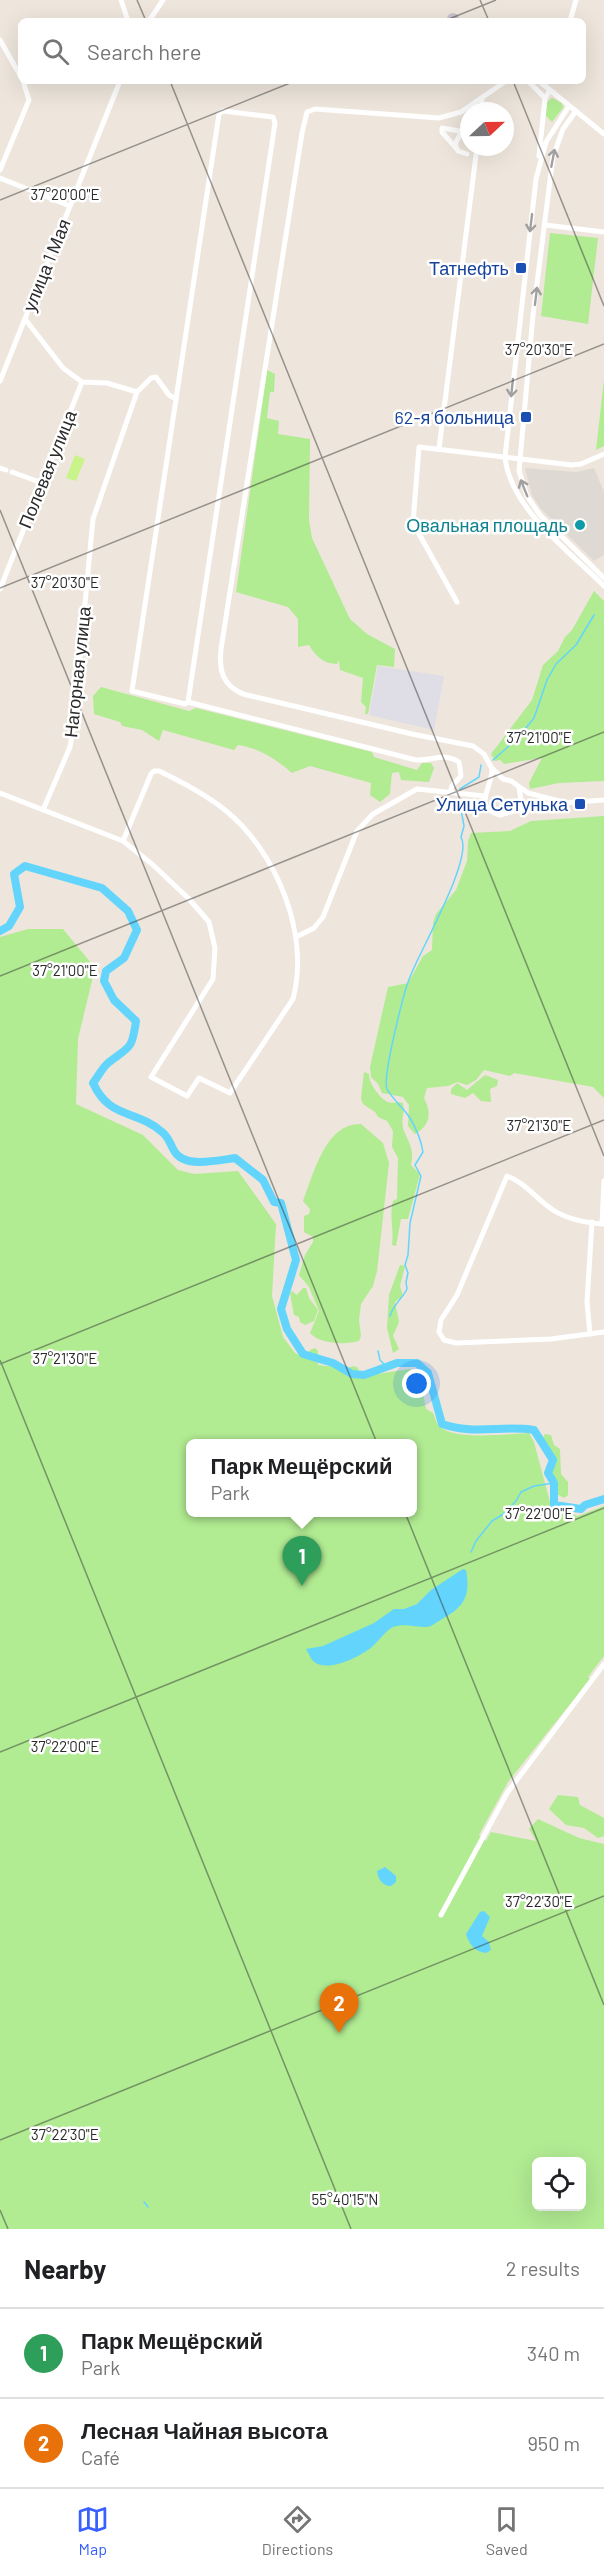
<!DOCTYPE html>
<html lang="en">
<head>
<meta charset="utf-8">
<style>
	body { margin:0; font-family:Barlow,sans-serif; background:#f6f6f6; color:#202124 }
	.controls { position:absolute; right:18px; bottom:18px; display:grid; overflow:hidden; border-radius:9px; box-shadow:0 6px 24px #0002 }
	.controls button { width:54px; height:54px; display:grid; place-items:center; padding:0; border:0; border-bottom:2px solid #e0e0e0; background:#fff; color:#202124; font:30px sans-serif }
	.compass { position:absolute; left:460px; top:102px; width:54px; height:54px; border-radius:50%; background:#fff; box-shadow:0 6px 24px #0002; rotate:68deg }
	.you { position:absolute; left:417px; top:1384px; width:21px; height:21px; margin:-15px; border:4px solid #fff; border-radius:50%; background:#1a73e8; box-shadow:0 0 0 9px #1a73e833 }
	.badge { display:grid; place-items:center; width:39px; height:39px; border-radius:50%; background:#385fff; color:#fff; font-size:20px; font-weight:700 }
	.pin { position:absolute; translate:-50% -50px; filter:drop-shadow(0 2px 3px #0008) }
	.pin::after { content:''; position:absolute; top:32px; width:21px; height:18px; background:inherit; clip-path:polygon(0 0,100% 0,50% 100%) }
	.popup { position:absolute; left:186px; top:1439px; width:231px; height:78px; box-sizing:border-box; display:grid; place-content:center; border-radius:9px; background:#fff; filter:drop-shadow(0 2px 4px #0005); font-size:20px; white-space:nowrap; color:#757577 }
	.popup b { font-size:22px; color:#202124 }
	.popup::after { content:''; position:absolute; left:50%; top:100%; margin-left:-12px; border:12px solid transparent; border-top-color:#fff }
	.list { margin:0; padding:0; list-style:none }
	h2 { display:flex; justify-content:space-between; align-items:center; height:78px; margin:0; padding:0 24px; font-size:26px }
	h2 small { font-size:20px; font-weight:400; color:#757577 }
	.list li { display:grid; grid-template-columns:39px 1fr auto; gap:18px; align-items:center; box-sizing:border-box; height:90px; padding:0 24px; border-top:2px solid #e0e0e0 }
	.list b { display:block; font-size:22px; white-space:nowrap }
	.list p { margin:0; font-size:20px; white-space:nowrap; color:#757577 }
	.list em { font-size:20px; font-style:normal; color:#757577 }
	.icon { flex:none; width:33px; height:33px; fill:none; stroke:currentColor; stroke-width:2; stroke-linecap:round; stroke-linejoin:round }
	.map { position:relative; flex:none; width:604px; height:2229px; overflow:hidden }
	.search { position:absolute; background:#fff; box-shadow:0 6px 24px #0002; left:18px; right:18px; top:18px; height:66px; display:flex; align-items:center; gap:15px; box-sizing:border-box; padding:0 21px; border-radius:9px; color:#757577; font-size:22px }
	.sheet { height:258px; background:#fff }
	nav { display:flex; justify-content:space-around; align-items:center; box-sizing:border-box; height:84px; border-top:2px solid #e0e0e0; background:#fff; font-size:16px; color:#757577 }
	nav a { display:grid; justify-items:center; gap:3px }
	nav .on { color:#385fff }
	.map>svg:first-child { display:block }
	.industrial { fill:#dfdde6 }
	.green { fill:#b1eb92; fill-rule:evenodd }
	.pitch { fill:#c9f48c }
	.plaza { fill:#ded9d3 }
	.water { fill:#63d5fc }
	.lines { fill:none; stroke-linecap:round; stroke-linejoin:round }
	.stream { stroke:#63d5fc; stroke-width:1.5 }
	.river { stroke:#63d5fc; stroke-width:8 }
	.taxiway { stroke:#c6c4ca; stroke-width:12 }
	.street { stroke:#fff; stroke-width:5 }
	.oneway { stroke:#a0a0a0 }
	.ticks { fill:none; stroke:#2b2b2b; stroke-width:1.5; stroke-opacity:0.45 }
	.transit-dot { fill:#1a4fb4; stroke:#fff; stroke-width:2 }
	.culture-dot { fill:#0f9aa8; stroke:#fff; stroke-width:2 }
	.labels { text-anchor:middle; dominant-baseline:central; stroke-width:5; stroke-linejoin:round; paint-order:stroke }
	.street-label { font-size:18px; fill:#2b2b2b; stroke:#fff }
	.transit-label { font-size:18px; fill:#164399; stroke:#fff; text-anchor:end }
	.culture-label { font-size:18px; fill:#0d838f; stroke:#fff; text-anchor:end }
	.ticks-label { font-size:15px; text-anchor:middle; fill:#2b2b2b; stroke:#fff; stroke-width:5; stroke-linejoin:round; paint-order:stroke }
</style>
</head>
<body>
<div class="map">
<svg width="604" height="2229" viewBox="0 0 604 2229">
	<rect width="100%" height="100%" fill="#eee6dc"/>
	<polygon class="industrial" points="378,666 444,676 434,730 369,715"/>
	<g class="green">
		<polygon points="552,98 562,103 563,108 552,122 546,116 547,102"/>
		<polygon points="550,233 598,238 588,324 541,316"/>
		<path d="M 267,370 L 275,374 L 274,392 L 270,392 L 267,418 L 279,421 L 278,434 L 310,439 L 309,520 L 312,538 L 350,619 L 367,634 L 395,649 L 394,667 L 377,665 L 368,714 L 365,714 L 366,707 L 361,702 L 363,678 L 340,670 L 339,660 L 337,664 C 323,664 315,655 309,645 L 298,647 L 298,619 L 288,607 L 236,592 Z"/>
		<polygon points="604,380 604,446 596,450"/>
		<polygon points="594,591 604,601 604,781 559,783 530,789 529,783 542,758 504,764 500,760 495,761 491,754 532,700 543,665 558,651 565,637 572,630"/>
		<path d="M 101,687 L 189,711 L 196,708 L 372,752 L 374,757 L 417,770 L 422,763 L 431,763 L 434,768 L 429,782 L 401,780 L 399,772 L 392,773 L 390,794 L 380,802 L 370,795 L 371,783 L 310,766 L 292,773 C 276,759 259,748 238,745 L 234,750 L 163,730 L 159,741 L 142,730 L 122,726 L 120,722 L 94,714 L 93,696 Z"/>
		<path d="M 604,816 L 604,1098 L 593,1087 L 514,1073 L 510,1076 L 484,1070 L 476,1080 L 467,1085 L 457,1082 L 448,1086 L 427,1088 L 424,1098 C 432,1113 430,1126 415,1134 L 408,1126 L 409,1105 L 403,1097 L 382,1093 L 378,1084 L 371,1077 L 370,1067 L 388,987 L 408,983 L 423,956 L 432,950 L 433,923 L 436,914 L 456,890 L 467,861 L 468,841 L 471,833 L 510,831 L 531,821 Z"/>
		<path d="M 28,929 L 63,929 L 95,968 L 78,1039 L 76,1104 L 143,1135 L 178,1170 L 194,1174 L 238,1171 L 276,1224 L 272,1296 L 283,1337 L 295,1353 L 306,1358 L 310,1350 L 315,1348 L 318,1351 L 318,1365 L 336,1367 L 340,1370 L 354,1366 L 358,1368 L 360,1375 L 364,1376 L 410,1369 L 420,1378 L 426,1409 L 433,1413 C 435,1417 436,1423 439,1426 C 453,1441 508,1434 529,1433 L 534,1442 L 551,1506 L 578,1516 L 604,1506 L 604,1656 L 588,1677 L 590,1679 L 508,1782 L 479,1835 L 486,1841 L 491,1832 L 536,1841 L 529,1829 L 538,1819 L 579,1838 L 604,1844 L 604,2229 L 0,2229 L 0,937 ZM 191,1444 L 413,1444 L 413,1512 L 191,1512 ZM 536,2162 L 582,2162 L 582,2206 L 536,2206 Z"/>
		<path d="M 364,1072 L 369,1074 C 368,1082 380,1099 388,1102 C 393,1104 397,1101 403,1103 C 405,1111 401,1119 403,1128 C 408,1142 415,1149 411,1165 L 420,1174 L 408,1219 L 401,1219 L 396,1246 L 392,1245 C 394,1228 389,1216 393,1201 L 397,1199 L 398,1158 L 392,1147 L 393,1131 L 387,1121 L 378,1117 L 375,1112 L 363,1104 L 361,1099 Z"/>
		<polygon points="485,1075 498,1080 497,1086 490,1089 491,1102 481,1101 473,1093 465,1098 451,1094 451,1089 457,1083 467,1090"/>
		<path d="M 361,1124 L 383,1143 L 389,1163 L 377,1271 L 373,1286 L 361,1304 L 359,1320 L 361,1336 L 359,1341 C 344,1345 320,1344 310,1333 L 319,1311 L 309,1287 L 299,1275 L 305,1255 L 313,1242 L 313,1237 L 304,1232 L 304,1216 L 309,1214 L 310,1209 L 303,1201 C 314,1174 325,1123 361,1124 Z"/>
		<polygon points="400,1265 405,1266 400,1286 403,1296 395,1302 399,1322 393,1336 399,1349 393,1353 387,1328 389,1295"/>
		<polygon points="303,1288 306,1288 309,1298 318,1310 314,1321 305,1325 300,1322 299,1317 294,1315 290,1293 292,1291 297,1295"/>
		<polygon points="545,1434 551,1435 554,1445 560,1449 561,1474 568,1482 568,1495 564,1498 555,1493 552,1471 555,1460 542,1439"/>
		<polygon points="558,1795 578,1797 580,1805 604,1818 604,1836 598,1838 584,1828 566,1825 549,1809"/>
	</g>
	<polygon class="pitch" points="75,455 85,459 76,481 66,478"/>
	<polygon class="plaza" points="525,468 576,472 594,468 604,492 604,555 594,561 541,509 532,495"/>
	<g class="water">
		<path d="M 463,1569 L 466,1570 C 471,1596 464,1607 442,1619 C 437,1622 431,1627 426,1627 C 415,1627 404,1623 393,1627 C 386,1630 379,1641 373,1646 C 362,1656 327,1674 313,1661 C 310,1658 309,1653 306,1649 L 323,1646 L 374,1623 L 394,1609 L 404,1609 L 417,1604 L 431,1590 Z"/>
		<path d="M 385,1867 L 396,1876 L 396,1882 L 391,1886 C 382,1886 378,1879 377,1871 Z"/>
		<path d="M 484,1911 L 490,1917 L 482,1936 L 489,1942 L 491,1950 L 486,1953 C 475,1952 469,1944 466,1934 L 480,1912 Z"/>
	</g>
	<g class="lines">
		<g class="stream">
			<polyline points="493,760 517,739 534,718 547,680 556,664 576,645 594,615"/>
			<polyline points="460,789 479,777 481,765"/>
			<path d="M 390,1316 C 393,1305 402,1299 407,1289 L 406,1282 L 408,1273 L 405,1265 L 408,1255 L 410,1223 L 421,1176 L 415,1165 L 423,1152 C 421,1140 416,1128 410,1118 C 403,1107 393,1100 387,1089 C 382,1078 404,991 410,977 C 419,952 474,858 461,837 L 464,826 L 459,799"/>
			<polyline points="378,1351 380,1360 387,1367"/>
			<polyline points="471,1552 476,1541 492,1521 502,1515 516,1501 521,1492 534,1486 554,1483"/>
			<polyline points="144,2202 148,2207"/>
		</g>
		<path class="river" d="M 0,931 L 9,926 L 20,907 L 14,874 L 25,866 L 102,888 L 128,911 L 137,930 L 124,958 L 106,971 L 104,981 L 114,1000 L 136,1021 C 132,1050 130,1046 108,1063 C 102,1068 98,1077 93,1083 C 110,1120 136,1109 162,1132 C 174,1141 169,1156 189,1161 C 202,1164 221,1160 235,1158 L 263,1180 L 274,1202 L 281,1203 L 296,1260 L 281,1309 L 287,1329 L 303,1354 L 333,1363 L 352,1374 L 364,1375 L 397,1363 L 417,1363 L 428,1373 L 442,1424 C 473,1435 503,1425 534,1430 L 553,1460 L 548,1473 L 554,1483 L 554,1505 L 581,1509 L 585,1505 L 604,1499"/>
		<polyline class="taxiway" points="453,21 453,19"/>
		<g class="street">
			<polyline points="121,0 128,21"/>
			<polyline points="149,21 163,0"/>
			<polyline points="570,21 576,0"/>
			<polyline points="0,40 21,77"/>
			<path d="M 506,81 L 461,112 L 439,118 L 315,109 L 307,112 L 302,133 L 221,649 C 219,670 222,685 243,694 L 412,734 L 473,746 L 484,754 L 491,767 L 503,779 L 511,781 L 528,793 L 559,801"/>
			<polyline points="528,81 545,98"/>
			<polyline points="539,81 604,134"/>
			<path d="M 569,106 L 546,142 L 536,179 L 505,457 C 510,508 569,551 604,586"/>
			<polyline points="481,111 482,99"/>
			<polyline points="576,111 563,129 553,157 533,315 519,471 527,496 540,515 604,578"/>
			<polyline points="456,148 442,132 442,128 465,132"/>
			<polyline points="467,154 458,151 455,144 461,133 469,132"/>
			<polyline points="539,156 545,98 550,90"/>
			<polyline points="0,170 29,100 23,81"/>
			<polyline points="0,178 70,206"/>
			<polyline points="545,225 604,232"/>
			<polyline points="25,319 63,368 82,382 107,383 137,392 151,378 156,377 169,395 176,399"/>
			<polyline points="0,381 120,81"/>
			<polyline points="439,449 477,147"/>
			<polyline points="0,468 6,470"/>
			<polyline points="12,472 42,483"/>
			<polyline points="0,589 82,382"/>
			<polyline points="457,602 413,523 419,447 572,465 581,464 604,454"/>
			<path d="M 188,702 L 275,123 L 273,117 L 223,111 L 219,114 L 132,691 L 185,704 L 188,702 L 416,760 C 433,761 443,752 459,762 L 461,776 L 452,786 L 450,793"/>
			<path d="M 492,769 C 493,787 471,807 500,815 L 536,805 L 604,800"/>
			<path d="M 0,793 L 123,841 L 152,864 L 189,899 L 209,922 L 215,948 L 213,979 L 151,1077 L 187,1096 L 199,1078 L 230,1093 L 293,999 C 310,934 277,852 225,810 C 205,794 182,782 159,771 L 154,771 L 151,774 L 123,841"/>
			<polyline points="516,809 521,800 519,788"/>
			<polyline points="43,810 70,747 73,730 93,519 137,392"/>
			<polyline points="296,937 314,928 323,917 357,831 373,814 417,789 484,796"/>
			<polyline points="602,1224 604,1181"/>
			<path d="M 604,1224 C 588,1223 567,1219 553,1210 C 537,1200 526,1183 507,1176 L 457,1295 L 441,1320 L 439,1332 L 444,1340 L 456,1343 L 551,1339 L 604,1332"/>
			<polyline points="590,1334 587,1302 592,1222"/>
			<polyline points="441,1915 507,1793 604,1664"/>
		</g>
	</g>
	<defs><path id="oneway-shaft" d="M-6 0H5M1.5-3L5.5 0L1.5 3" fill="none" stroke-width="1.6" stroke-linecap="round" stroke-linejoin="round" transform="scale(1.5)"/></defs>
	<g class="oneway">
		<use href="#oneway-shaft" transform="translate(553 158) rotate(-79)"/>
		<use href="#oneway-shaft" transform="translate(531 223) rotate(97)"/>
		<use href="#oneway-shaft" transform="translate(536 296) rotate(-83)"/>
		<use href="#oneway-shaft" transform="translate(512 388) rotate(96)"/>
		<use href="#oneway-shaft" transform="translate(524 488) rotate(-112)"/>
	</g>
	<path class="ticks" d="M 137,0 L 146,21M 480,0 L 489,21M 444,21 L 496,0M 170,81 L 604,1156M 513,81 L 604,306M 0,200 L 295,81M 0,510 L 604,2005M 0,588 L 604,344M 0,976 L 604,732M 0,1360 L 351,2229M 0,1364 L 604,1120M 0,1752 L 604,1508M 0,2140 L 604,1896M 0,2210 L 8,2229"/>
	<g class="transit-dot">
		<rect x="515" y="262" width="12" height="12" rx="3"/>
		<rect x="520" y="411" width="12" height="12" rx="3"/>
		<rect x="574" y="798" width="12" height="12" rx="3"/>
	</g>
	<circle class="culture-dot" cx="580" cy="525" r="6"/>
	<g class="labels">
		<g class="street-label">
			<text transform="translate(46 265) rotate(-68)">улица 1 Мая</text>
			<text transform="translate(47 469) rotate(-68)">Полевая улица</text>
			<text transform="translate(77 672) rotate(-84)">Нагорная улица</text>
		</g>
		<g class="transit-label">
			<text x="509" y="268">Татнефть</text>
			<text x="514" y="417">62-я больница</text>
			<text x="568" y="804">Улица Сетунька</text>
		</g>
		<g class="culture-label">
			<text x="568" y="525">Овальная площадь</text>
		</g>
	</g>
	<g class="ticks-label">
		<text x="65" y="200">37°20'00"E</text>
		<text x="539" y="355">37°20'30"E</text>
		<text x="65" y="588">37°20'30"E</text>
		<text x="539" y="743">37°21'00"E</text>
		<text x="65" y="976">37°21'00"E</text>
		<text x="539" y="1131">37°21'30"E</text>
		<text x="65" y="1364">37°21'30"E</text>
		<text x="539" y="1519">37°22'00"E</text>
		<text x="65" y="1752">37°22'00"E</text>
		<text x="539" y="1907">37°22'30"E</text>
		<text x="65" y="2140">37°22'30"E</text>
		<text x="345" y="2205">55°40'15"N</text>
	</g>
</svg>
<div class="controls">
<button><svg class="icon" aria-label="locate" viewBox="0 0 24 24"><circle cx="12" cy="12" r="6"/><path d="M12 2v4M12 18v4M2 12h4M18 12h4"/></svg></button>
</div>
<svg class="compass" viewBox="-18 -18 36 36"><path d="M0-13l5 13h-10z" fill="#e53935"/><path d="M0 13l5-13h-10z" fill="#757577"/></svg>
<div class="you"></div>
<div class="pin badge" style="left:302px;top:1586px;background:#2e9e5b">1</div>
<div class="popup"><b>Парк Мещёрский</b>Park</div>
<div class="pin badge" style="left:339px;top:2033px;background:#e8710a">2</div>
<div class="search"><svg class="icon" aria-label="search" viewBox="0 0 24 24"><circle cx="10" cy="10" r="6"/><path d="M15 15l6 6"/></svg>Search here</div>
</div>
<section class="sheet">
<h2>Nearby<small>2 results</small></h2>
<ul class="list">
<li><span class="badge" style="background:#2e9e5b">1</span><div><b>Парк Мещёрский</b><p>Park</p></div><em>340 m</em></li>
<li><span class="badge" style="background:#e8710a">2</span><div><b>Лесная Чайная высота</b><p>Café</p></div><em>950 m</em></li>
</ul>
</section>
<nav>
<a class="on"><svg class="icon" aria-label="map" viewBox="0 0 24 24"><path d="M3 6l6-2 6 2 6-2v14l-6 2-6-2-6 2zM9 4v14M15 6v14"/></svg>Map</a>
<a><svg class="icon" aria-label="directions" viewBox="0 0 24 24"><path d="M12 3l9 9-9 9-9-9zM9 14v-3h6M13 9l2 2-2 2"/></svg>Directions</a>
<a><svg class="icon" aria-label="saved" viewBox="0 0 24 24"><path d="M7 4h10v16l-5-4-5 4z"/></svg>Saved</a>
</nav>
</body>
</html>
